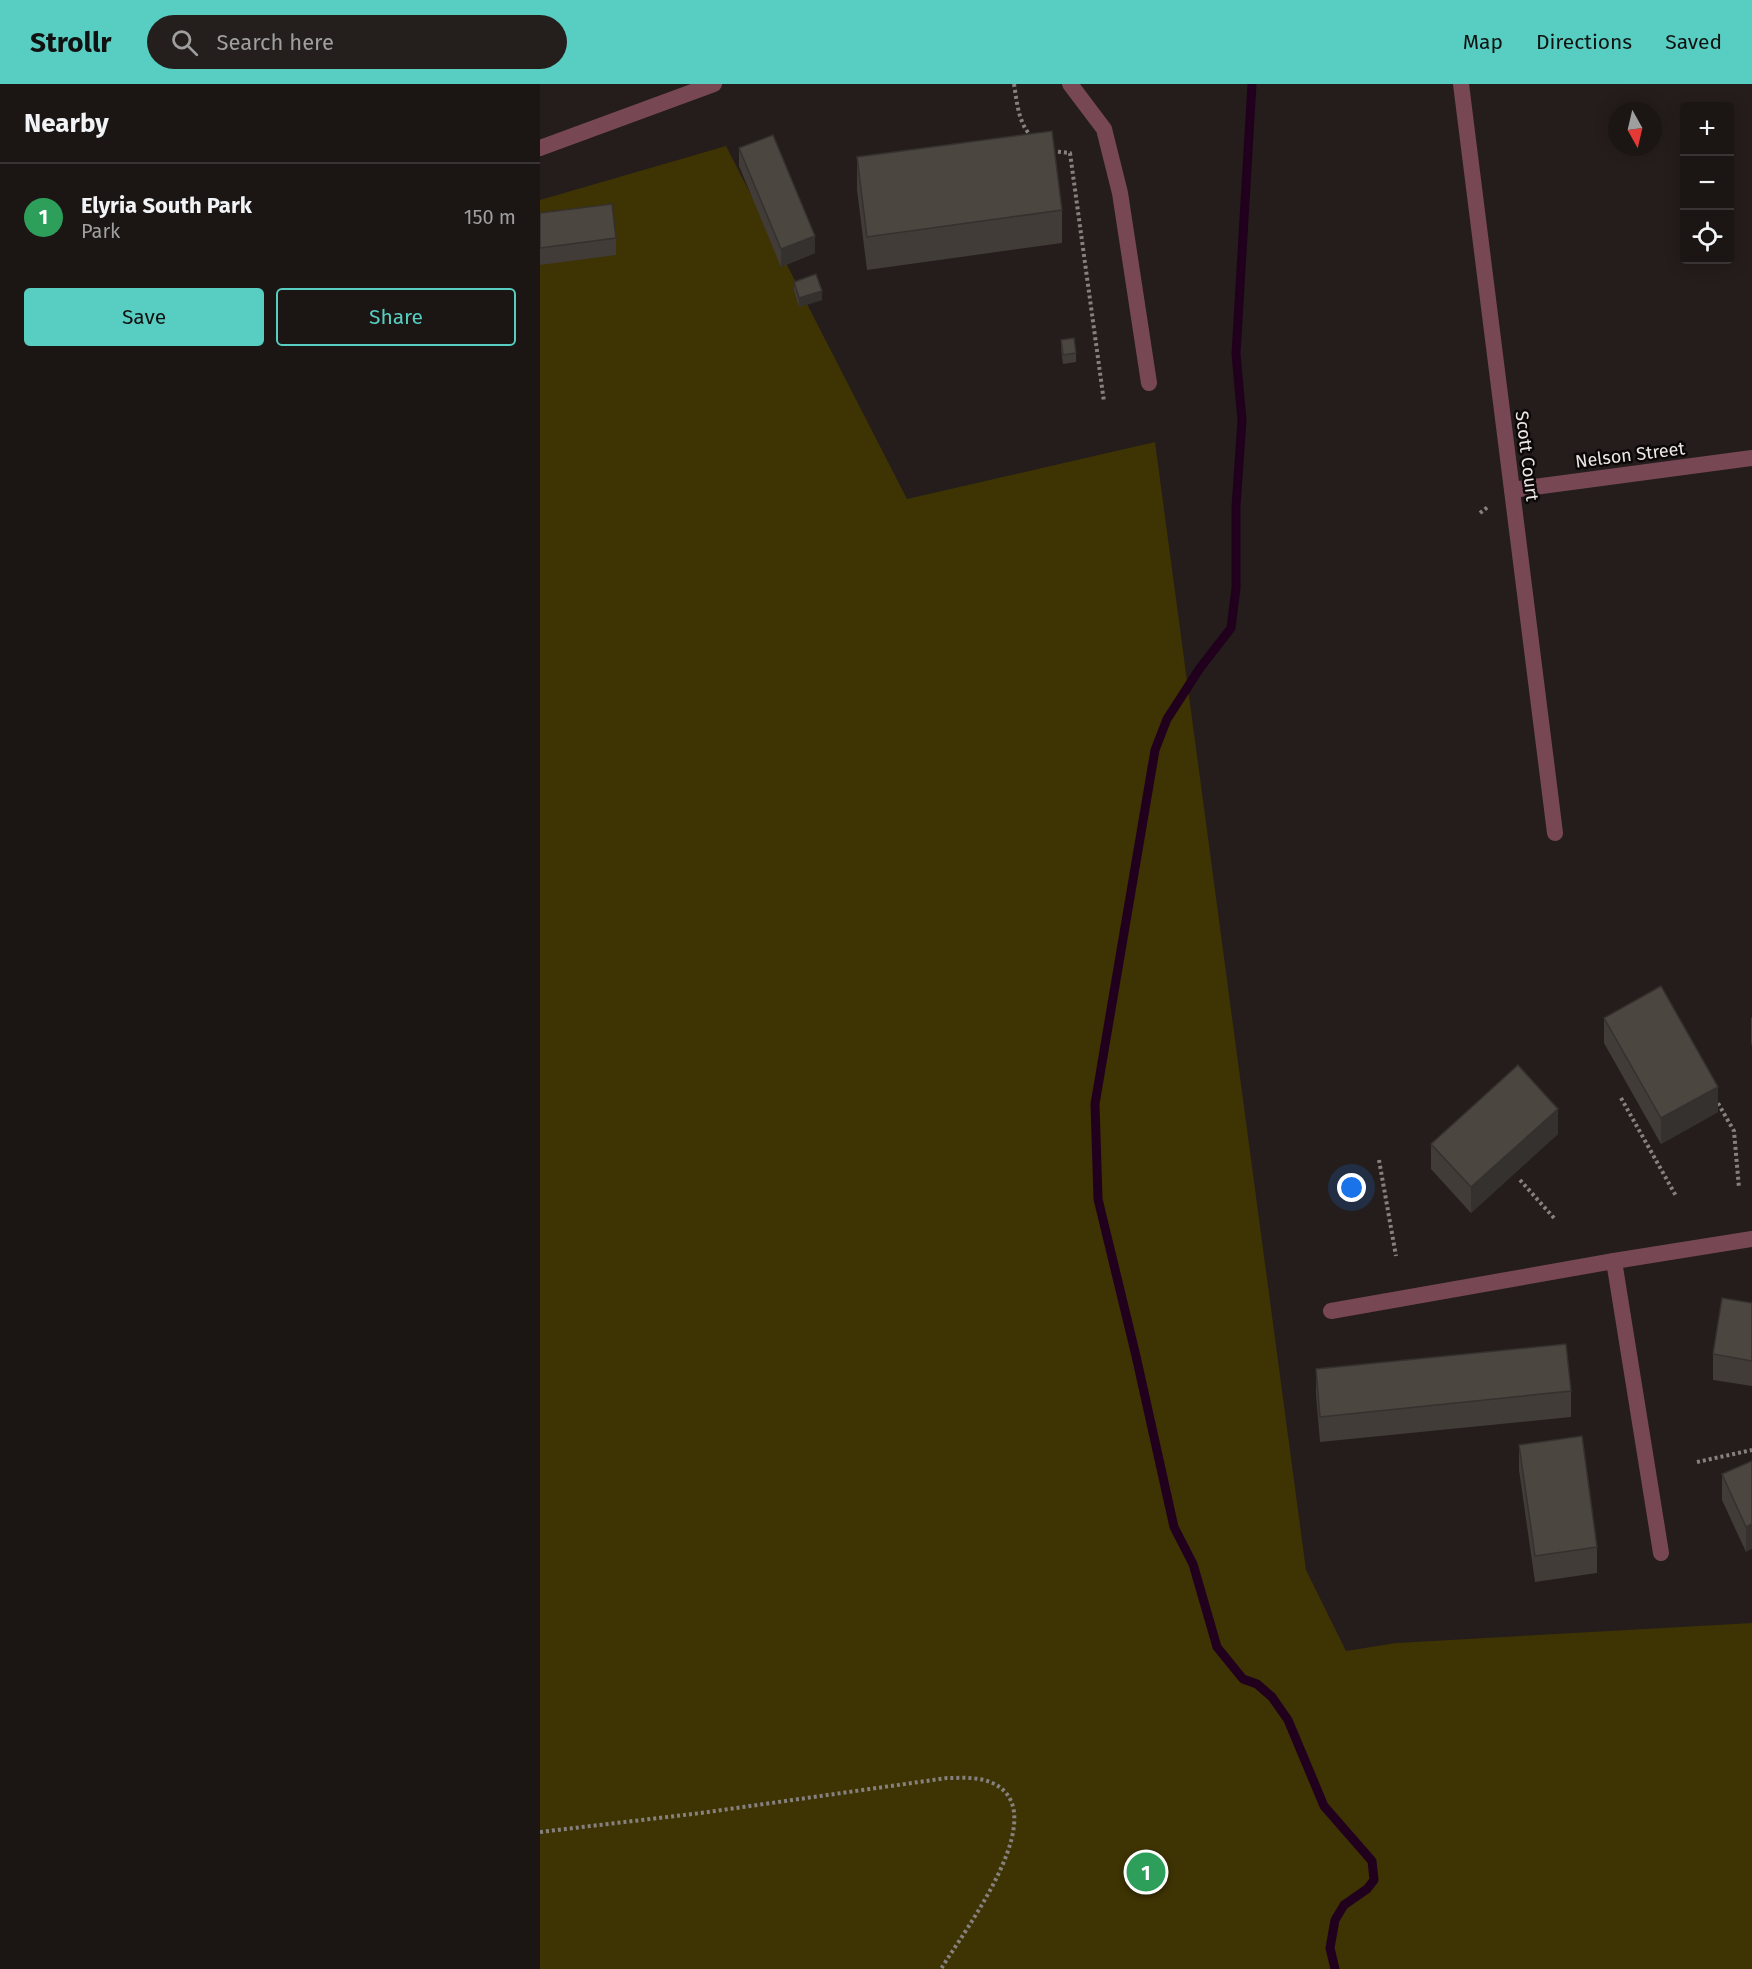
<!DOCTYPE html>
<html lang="en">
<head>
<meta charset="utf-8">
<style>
	body { margin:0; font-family:"Fira Sans",sans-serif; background:#241f1d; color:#f1f3f6 }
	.controls { position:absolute; right:18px; top:18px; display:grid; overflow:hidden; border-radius:6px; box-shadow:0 3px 15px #0003 }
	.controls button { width:54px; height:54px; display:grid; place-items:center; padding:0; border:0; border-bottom:2px solid #393534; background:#1b1614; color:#f1f3f6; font:30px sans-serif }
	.compass { position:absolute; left:1068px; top:18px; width:54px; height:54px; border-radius:50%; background:#1b1614; box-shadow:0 3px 15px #0003; rotate:172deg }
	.you { position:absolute; left:812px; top:1104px; width:21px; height:21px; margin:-15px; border:4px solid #fff; border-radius:50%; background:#1a73e8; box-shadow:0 0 0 9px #1a73e833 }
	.badge { display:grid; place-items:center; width:39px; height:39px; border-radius:50%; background:#57cec1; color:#fff; font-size:20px; font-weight:700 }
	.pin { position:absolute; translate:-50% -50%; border:3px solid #fff; box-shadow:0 2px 6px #0006 }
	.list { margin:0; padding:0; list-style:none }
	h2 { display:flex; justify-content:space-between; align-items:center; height:78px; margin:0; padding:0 24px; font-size:26px }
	h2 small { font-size:20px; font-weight:400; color:#a09fa0 }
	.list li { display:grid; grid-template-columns:39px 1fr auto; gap:18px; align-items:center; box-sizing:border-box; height:108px; padding:0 24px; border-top:2px solid #393534 }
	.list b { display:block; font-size:22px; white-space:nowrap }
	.list p { margin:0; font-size:20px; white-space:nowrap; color:#a09fa0 }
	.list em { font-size:20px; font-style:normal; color:#a09fa0 }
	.actions { display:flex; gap:12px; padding:18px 24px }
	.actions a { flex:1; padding:14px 0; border:2px solid #57cec1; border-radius:6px; text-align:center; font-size:21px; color:#57cec1 }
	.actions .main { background:#57cec1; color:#111 }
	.icon { flex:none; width:33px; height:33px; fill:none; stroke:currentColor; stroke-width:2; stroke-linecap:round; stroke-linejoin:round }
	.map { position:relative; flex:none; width:1212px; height:1885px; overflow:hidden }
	header { display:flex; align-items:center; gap:36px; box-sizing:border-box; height:84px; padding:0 30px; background:#57cec1; color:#111 }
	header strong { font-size:28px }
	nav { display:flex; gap:33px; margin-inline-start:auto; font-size:21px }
	.search { width:420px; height:54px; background:#241f1d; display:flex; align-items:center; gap:15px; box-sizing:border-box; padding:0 21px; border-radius:33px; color:#a09fa0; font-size:22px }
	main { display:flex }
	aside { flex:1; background:#1b1614 }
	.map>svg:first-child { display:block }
	.green { fill:#3e3303 }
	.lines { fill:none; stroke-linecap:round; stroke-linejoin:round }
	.stream { stroke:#21001e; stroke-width:9 }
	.path { stroke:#86807e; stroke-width:4; stroke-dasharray:3 3; stroke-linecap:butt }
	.service { stroke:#774854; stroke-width:16 }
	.minor { stroke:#774854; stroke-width:16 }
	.tertiary { stroke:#774854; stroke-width:16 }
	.wall { fill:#413c38 }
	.shaded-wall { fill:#35312e }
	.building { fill:#4c4641; stroke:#35312e; stroke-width:1.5 }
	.labels { text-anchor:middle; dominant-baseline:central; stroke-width:5; stroke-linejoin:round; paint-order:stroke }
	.street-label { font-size:18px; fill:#ede8e7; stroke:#0b0807 }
</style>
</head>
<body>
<header>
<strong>Strollr</strong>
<div class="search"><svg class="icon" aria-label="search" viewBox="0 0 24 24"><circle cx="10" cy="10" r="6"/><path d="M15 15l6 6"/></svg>Search here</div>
<nav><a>Map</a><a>Directions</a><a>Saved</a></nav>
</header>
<main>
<aside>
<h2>Nearby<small></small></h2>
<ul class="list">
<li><span class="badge" style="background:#2e9e5b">1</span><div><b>Elyria South Park</b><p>Park</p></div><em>150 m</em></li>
</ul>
<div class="actions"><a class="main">Save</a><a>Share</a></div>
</aside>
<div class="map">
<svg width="1212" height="1885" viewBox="0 0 1212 1885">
	<rect width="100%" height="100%" fill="#241d1b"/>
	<polygon class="green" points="186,62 367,415 615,358 766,1486 806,1567 856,1559 1212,1539 1212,1885 0,1885 0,116"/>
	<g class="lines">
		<polyline class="stream" points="712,0 696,270 702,336 696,423 696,504 691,544 660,584 627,635 615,666 555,1020 558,1115 596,1272 634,1443 653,1480 677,1563 703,1595 717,1600 732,1613 748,1636 784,1722 832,1777 834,1796 827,1805 804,1821 795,1836 790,1864 795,1885"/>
		<g class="path">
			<path d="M 474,0 C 477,18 478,38 491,52"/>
			<polyline points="512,67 530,69 564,318"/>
			<polyline points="940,429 949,422"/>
			<polyline points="1081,1014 1136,1112"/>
			<polyline points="1175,1014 1194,1047 1199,1104"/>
			<polyline points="839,1076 856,1172"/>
			<polyline points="980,1096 1014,1134"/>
			<polyline points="1157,1378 1212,1366"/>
			<path d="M 0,1748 L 161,1729 L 407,1694 C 419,1694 432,1693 444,1696 C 524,1718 423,1848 401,1885"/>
		</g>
		<polyline class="service" points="530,0 564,45 580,109 609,299"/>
		<g class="minor">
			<polyline points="921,0 1015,749"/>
			<polyline points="972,406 1212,374"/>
			<polyline points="1074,1177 1121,1469"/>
			<polyline points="791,1227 1074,1177 1212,1155"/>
		</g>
		<polyline class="tertiary" points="0,64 174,0"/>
	</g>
	<g class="wall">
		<polygon points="199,64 275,169 241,183 199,82"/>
		<polygon points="317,73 522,126 522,159 327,186 317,106"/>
		<polygon points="0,129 76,154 76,171 0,181"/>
		<polygon points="254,198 282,216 259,223 254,207"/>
		<polygon points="521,256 536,269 536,278 523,280 521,265"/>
		<polygon points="1212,933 1212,962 1211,959 1211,934"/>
		<polygon points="1064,934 1178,1028 1121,1060 1064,959"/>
		<polygon points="1018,1050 931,1129 891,1085 891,1060"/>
		<polygon points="1212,1219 1212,1302 1173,1296 1173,1270"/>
		<polygon points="776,1285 1031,1307 1031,1333 780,1358 776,1311"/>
		<polygon points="979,1361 1057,1463 1057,1489 995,1498 979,1386"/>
		<polygon points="1212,1377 1206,1468 1182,1416 1182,1390"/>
	</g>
	<g class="shaded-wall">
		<polygon points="275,152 275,169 241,183 241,165"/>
		<polygon points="282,207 282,216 259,223 259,214"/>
		<polygon points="1178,1003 1178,1028 1121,1060 1121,1034"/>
		<polygon points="1018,1025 1018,1050 931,1129 931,1103"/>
		<polygon points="1212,1440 1212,1465 1206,1468 1206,1443"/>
	</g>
	<g class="building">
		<polygon points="512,47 522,126 327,153 317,73"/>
		<polygon points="233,51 275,152 241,165 199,64"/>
		<polygon points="72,120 76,154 0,164 0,129"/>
		<polygon points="276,190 282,207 259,214 254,198"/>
		<polygon points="534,254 536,269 523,271 521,256"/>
		<polygon points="1121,902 1178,1003 1121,1034 1064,934"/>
		<polygon points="978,981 1018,1025 931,1103 891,1060"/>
		<polygon points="1182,1214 1212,1219 1212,1277 1173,1270"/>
		<polygon points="1026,1260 1031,1307 780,1333 776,1285"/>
		<polygon points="1042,1352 1057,1463 995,1472 979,1361"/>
		<polygon points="1212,1377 1212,1440 1206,1443 1182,1390"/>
	</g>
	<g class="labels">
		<g class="street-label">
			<text transform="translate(1090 371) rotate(-7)">Nelson Street</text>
			<text transform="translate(987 372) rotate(83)">Scott Court</text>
		</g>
	</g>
</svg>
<div class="controls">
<button>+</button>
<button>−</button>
<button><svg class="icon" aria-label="locate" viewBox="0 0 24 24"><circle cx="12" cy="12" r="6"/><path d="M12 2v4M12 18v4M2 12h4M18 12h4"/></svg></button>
</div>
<svg class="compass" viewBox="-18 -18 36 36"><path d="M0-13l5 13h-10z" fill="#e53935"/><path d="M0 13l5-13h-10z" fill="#a09fa0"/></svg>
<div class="you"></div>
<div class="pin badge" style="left:606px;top:1788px;background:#2e9e5b">1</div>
</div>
</main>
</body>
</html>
